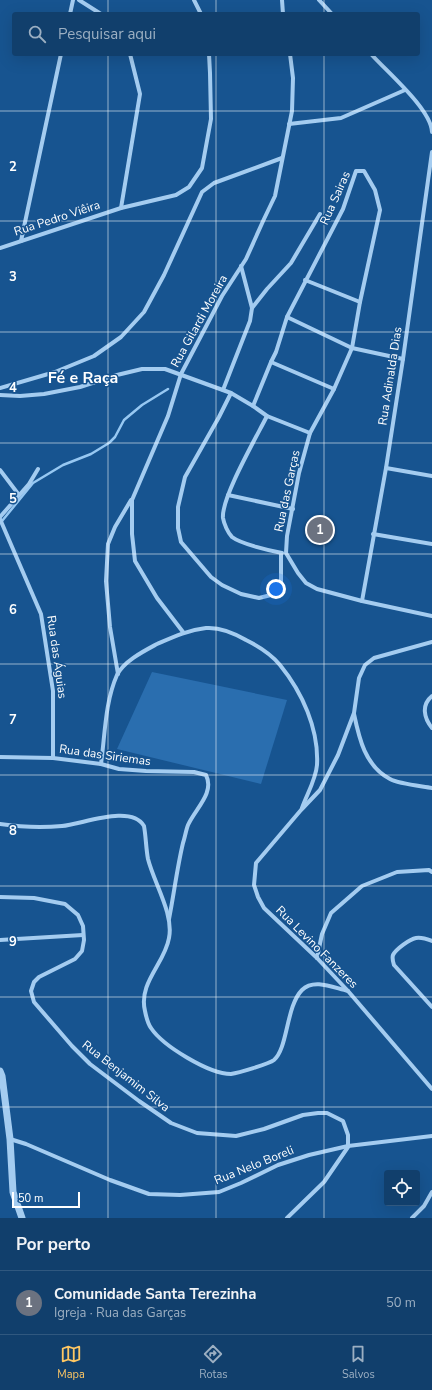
<!DOCTYPE html>
<html lang="pt">
<head>
<meta charset="utf-8">
<style>
	body { margin:0; font-family:"Nunito Sans",sans-serif; background:#1a4672; color:#f1f3f6 }
	.controls { position:absolute; right:12px; bottom:12px; display:grid; overflow:hidden; border-radius:4px; box-shadow:0 4px 16px #0002 }
	.controls button { width:36px; height:36px; display:grid; place-items:center; padding:0; border:0; border-bottom:1px solid #30587f; background:#113f6c; color:#f1f3f6; font:20px sans-serif }
	.scale { position:absolute; left:12px; bottom:10px; width:68px; box-sizing:border-box; padding-left:4px; border:2px solid #fff; border-top:0; font-size:11px; line-height:14px; white-space:nowrap; color:#fff; -webkit-text-stroke:3px #175490; paint-order:stroke }
	.you { position:absolute; left:276px; top:589px; width:14px; height:14px; margin:-10px; border:3px solid #fff; border-radius:50%; background:#1a73e8; box-shadow:0 0 0 6px #1a73e833 }
	.badge { display:grid; place-items:center; width:26px; height:26px; border-radius:50%; background:#ffc763; color:#fff; font-size:13px; font-weight:700 }
	.pin { position:absolute; translate:-50% -50%; border:2px solid #fff; box-shadow:0 1px 4px #0006 }
	.list { margin:0; padding:0; list-style:none }
	h2 { display:flex; justify-content:space-between; align-items:center; height:52px; margin:0; padding:0 16px; font-size:17px }
	h2 small { font-size:13px; font-weight:400; color:#9cafc2 }
	.list li { display:grid; grid-template-columns:26px 1fr auto; gap:12px; align-items:center; box-sizing:border-box; height:64px; padding:0 16px; border-top:1px solid #30587f }
	.list b { display:block; font-size:15px; white-space:nowrap }
	.list p { margin:0; font-size:13px; white-space:nowrap; color:#9cafc2 }
	.list em { font-size:13px; font-style:normal; color:#9cafc2 }
	.icon { flex:none; width:22px; height:22px; fill:none; stroke:currentColor; stroke-width:2; stroke-linecap:round; stroke-linejoin:round }
	.map { position:relative; flex:none; width:432px; height:1218px; overflow:hidden }
	.search { position:absolute; background:#113f6c; box-shadow:0 4px 16px #0002; left:12px; right:12px; top:12px; height:44px; display:flex; align-items:center; gap:10px; box-sizing:border-box; padding:0 14px; border-radius:4px; color:#9cafc2; font-size:15px }
	.sheet { height:116px; background:#113f6c }
	nav { display:flex; justify-content:space-around; align-items:center; box-sizing:border-box; height:56px; border-top:1px solid #30587f; background:#113f6c; font-size:11px; color:#9cafc2 }
	nav a { display:grid; justify-items:center; gap:2px }
	nav .on { color:#ffc763 }
	.map>svg:first-child { display:block }
	.garden { fill:#2a6eaf }
	.lines { fill:none; stroke-linecap:round; stroke-linejoin:round }
	.stream { stroke:#97c8f2; stroke-width:2.5 }
	.minor { stroke:#a4ccf0; stroke-width:4 }
	.tertiary { stroke:#a4ccf0; stroke-width:7 }
	.grid { fill:none; stroke:#fff; stroke-width:1; stroke-opacity:0.55 }
	.labels { text-anchor:middle; dominant-baseline:central; stroke-width:3; stroke-linejoin:round; paint-order:stroke }
	.street-label { font-size:12px; fill:#fff; stroke:#175490 }
	.district-label { font-size:16px; font-weight:bold; fill:#fff; stroke:#175490 }
	.grid-label { font-size:13px; text-anchor:middle; font-weight:bold; fill:#fff; stroke:#175490; stroke-width:3; stroke-linejoin:round; paint-order:stroke }
</style>
</head>
<body>
<div class="map">
<svg width="432" height="1218" viewBox="0 0 432 1218">
	<rect width="100%" height="100%" fill="#175490"/>
	<polygon class="garden" points="152,672 287,700 261,784 117,749"/>
	<g class="lines">
		<polyline class="stream" points="2,521 33,483 63,465 91,454 109,443 115,437 124,420 142,405 168,389"/>
		<g class="minor">
			<polyline points="79,0 101,14"/>
			<polyline points="194,0 201,14"/>
			<polyline points="282,0 283,14"/>
			<polyline points="319,0 332,14"/>
			<polyline points="70,14 73,0"/>
			<path d="M 371,54 C 387,72 431,109 432,132"/>
			<polyline points="289,124 341,118 405,90"/>
			<polyline points="121,208 140,94 130,54"/>
			<polyline points="21,241 61,54"/>
			<polyline points="0,248 121,208 176,195 189,187 202,168 211,119 210,73 209,54"/>
			<polyline points="305,280 360,302"/>
			<polyline points="252,308 267,289 291,263 320,214"/>
			<polyline points="287,317 352,348 403,359"/>
			<polyline points="271,362 334,389"/>
			<polyline points="0,388 55,372 94,356 121,337 144,312 164,275 202,192 214,183 282,158"/>
			<polyline points="223,390 250,321 252,308 241,266"/>
			<polyline points="231,393 219,417 185,477 178,507 178,528 181,542 211,577 222,585 241,594 259,598 275,594 280,588 281,582 281,553"/>
			<polyline points="0,395 20,396 44,394 80,387 117,375 142,369 165,369 231,393 253,406 267,416 310,433"/>
			<polyline points="253,406 271,362 276,352 287,317 343,209 356,171 364,171 375,190 380,210 360,302 352,348 334,389 310,433 299,473 287,536 286,553 298,573 306,583 317,589 362,601 432,616"/>
			<path d="M 267,416 C 257,436 221,498 223,518 C 224,524 228,533 232,537 C 241,544 271,551 282,553"/>
			<polyline points="386,468 432,476"/>
			<polyline points="0,470 19,495"/>
			<polyline points="228,495 293,509"/>
			<polyline points="0,517 29,484 38,469"/>
			<polyline points="0,519 41,614 53,691 53,758"/>
			<polyline points="373,534 432,544"/>
			<polyline points="362,601 386,468 403,359 432,152"/>
			<polyline points="183,632 157,598 135,561 132,534 132,500 168,416 181,374 222,296 246,259 264,219 275,196 292,111 293,78 290,54"/>
			<polyline points="432,642 374,658 365,665 359,678 354,713 338,755 320,790 301,810 256,863 254,885 258,897 264,908 317,958 348,991 432,1089"/>
			<polyline points="118,674 110,627 106,581 108,544 115,527 131,500"/>
			<path d="M 432,696 C 421,705 424,718 432,728"/>
			<path d="M 354,714 C 359,738 365,766 390,779 C 399,784 421,786 432,788"/>
			<path d="M 0,757 L 53,758 L 101,764 L 119,769 L 146,771 L 194,772 L 206,775 C 215,793 195,809 188,825 C 186,830 185,837 183,843 C 177,868 174,894 169,919"/>
			<path d="M 101,764 C 105,735 105,702 117,675 C 124,661 144,651 157,644 C 173,637 188,630 206,628 C 220,627 234,633 246,640 C 258,646 271,654 280,665 C 302,692 319,729 317,765 C 316,779 307,794 302,808"/>
			<path d="M 0,824 C 20,827 42,828 62,826 C 83,824 131,804 144,826 C 146,837 146,849 148,859 C 154,883 174,914 169,938 C 165,963 138,983 145,1011 C 146,1016 148,1024 151,1028 C 163,1046 209,1074 231,1074 C 238,1073 269,1064 274,1060 C 288,1048 286,1006 302,990 C 314,978 334,988 348,991"/>
			<polyline points="0,897 34,898 65,904 78,915 83,926 84,940 82,951 75,959 39,977 34,982 31,991 34,1002 72,1046 90,1064 139,1101 171,1123 197,1133 236,1136 264,1129 303,1115 318,1113 327,1113 343,1121 348,1135 348,1146"/>
			<polyline points="0,940 83,935"/>
			<path d="M 432,941 C 427,939 422,937 416,938 C 410,939 396,949 393,955 C 392,958 393,962 394,965 L 432,1007"/>
			<polyline points="317,958 322,934 331,913 362,886 397,872 429,870 432,872"/>
			<polyline points="10,1139 26,1144 110,1180 149,1194 180,1195 219,1192 241,1183 278,1165 309,1155 348,1146 432,1136"/>
			<polyline points="287,1218 324,1182 348,1147"/>
			<polyline points="412,1218 424,1206 432,1192"/>
		</g>
		<polyline class="tertiary" points="0,1071 2,1076 10,1139 13,1192 22,1218"/>
	</g>
	<path class="grid" d="M 108,0 L 108,14M 216,0 L 216,14M 324,0 L 324,14M 108,54 L 108,1218M 216,54 L 216,1218M 324,54 L 324,1218M 0,111 L 432,111M 0,221 L 432,221M 0,332 L 432,332M 0,443 L 432,443M 0,554 L 432,554M 0,664 L 432,664M 0,775 L 432,775M 0,886 L 432,886M 0,997 L 432,997M 0,1107 L 432,1107"/>
	<g class="labels">
		<g class="street-label">
			<text transform="translate(335 198) rotate(-66)">Rua Sairas</text>
			<text transform="translate(57 218) rotate(-18)">Rua Pedro Viêira</text>
			<text transform="translate(199 321) rotate(-61)">Rua Gilardi Moreira</text>
			<text transform="translate(390 376) rotate(-81)">Rua Adinalda Dias</text>
			<text transform="translate(287 491) rotate(-78)">Rua das Garças</text>
			<text transform="translate(57 657) rotate(82)">Rua das Águias</text>
			<text transform="translate(105 755) rotate(8)">Rua das Siriemas</text>
			<text transform="translate(317 947) rotate(45)">Rua Levino Fanzeres</text>
			<text transform="translate(126 1076) rotate(38)">Rua Benjamim Silva</text>
			<text transform="translate(254 1165) rotate(-22)">Rua Nelo Boreli</text>
		</g>
		<g class="district-label">
			<text x="83" y="378">Fé e Raça</text>
		</g>
	</g>
	<g class="grid-label">
		<text x="13" y="171">2</text>
		<text x="13" y="281">3</text>
		<text x="13" y="392">4</text>
		<text x="13" y="503">5</text>
		<text x="13" y="614">6</text>
		<text x="13" y="724">7</text>
		<text x="13" y="835">8</text>
		<text x="13" y="946">9</text>
	</g>
</svg>
<div class="controls">
<button><svg class="icon" aria-label="locate" viewBox="0 0 24 24"><circle cx="12" cy="12" r="6"/><path d="M12 2v4M12 18v4M2 12h4M18 12h4"/></svg></button>
</div>
<div class="scale">50 m</div>
<div class="you"></div>
<div class="pin badge" style="left:320px;top:530px;background:#6b7280">1</div>
<div class="search"><svg class="icon" aria-label="search" viewBox="0 0 24 24"><circle cx="10" cy="10" r="6"/><path d="M15 15l6 6"/></svg>Pesquisar aqui</div>
</div>
<section class="sheet">
<h2>Por perto<small></small></h2>
<ul class="list">
<li><span class="badge" style="background:#6b7280">1</span><div><b>Comunidade Santa Terezinha</b><p>Igreja · Rua das Garças</p></div><em>50 m</em></li>
</ul>
</section>
<nav>
<a class="on"><svg class="icon" aria-label="map" viewBox="0 0 24 24"><path d="M3 6l6-2 6 2 6-2v14l-6 2-6-2-6 2zM9 4v14M15 6v14"/></svg>Mapa</a>
<a><svg class="icon" aria-label="directions" viewBox="0 0 24 24"><path d="M12 3l9 9-9 9-9-9zM9 14v-3h6M13 9l2 2-2 2"/></svg>Rotas</a>
<a><svg class="icon" aria-label="saved" viewBox="0 0 24 24"><path d="M7 4h10v16l-5-4-5 4z"/></svg>Salvos</a>
</nav>
</body>
</html>
